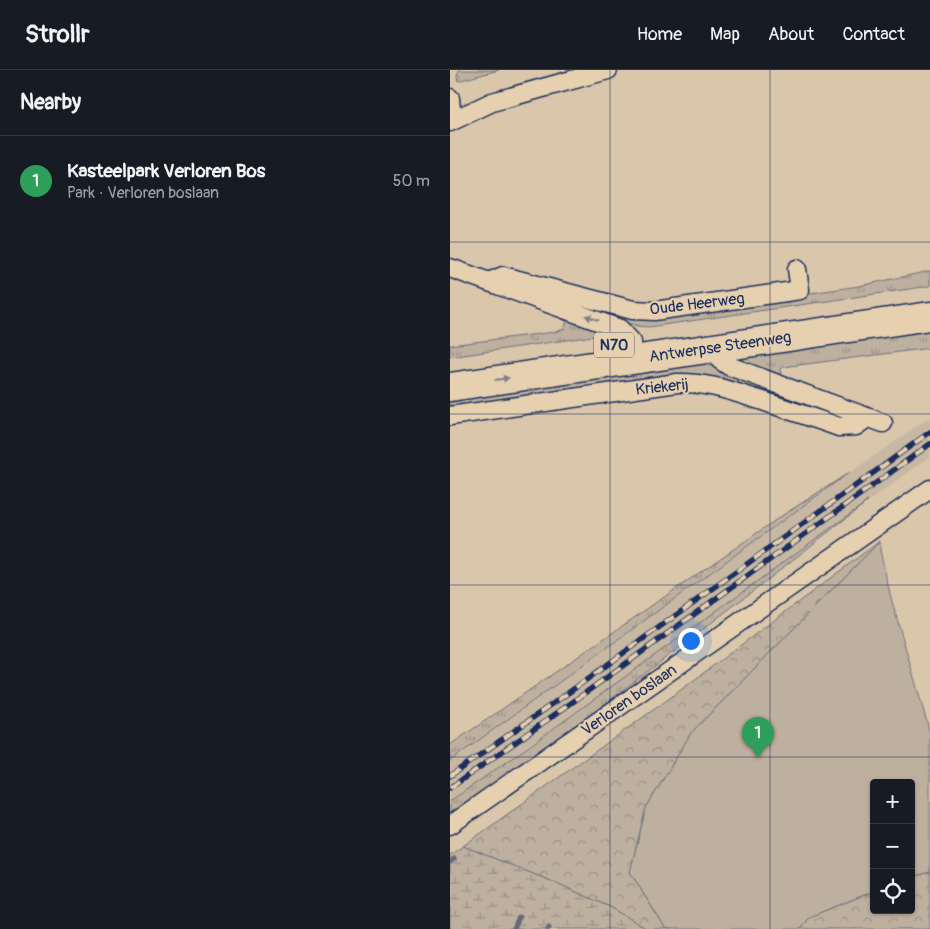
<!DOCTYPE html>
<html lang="en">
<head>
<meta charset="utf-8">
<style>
	body { margin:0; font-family:Pangolin,sans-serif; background:#20242c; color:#f1f3f6 }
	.controls { position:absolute; right:15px; bottom:15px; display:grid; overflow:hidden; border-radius:5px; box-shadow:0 1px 4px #0004 }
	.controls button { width:45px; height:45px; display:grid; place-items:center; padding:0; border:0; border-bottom:1px solid #363941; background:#171b24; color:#f1f3f6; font:25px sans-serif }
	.you { position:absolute; left:240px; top:570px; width:18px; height:18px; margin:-12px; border:4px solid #fff; border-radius:50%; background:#1a73e8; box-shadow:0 0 0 8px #1a73e833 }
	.badge { display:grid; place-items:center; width:32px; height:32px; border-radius:50%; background:#0b8043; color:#fff; font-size:16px; font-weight:700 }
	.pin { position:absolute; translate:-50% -41px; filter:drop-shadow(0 1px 2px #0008) }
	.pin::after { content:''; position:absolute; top:26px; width:18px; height:15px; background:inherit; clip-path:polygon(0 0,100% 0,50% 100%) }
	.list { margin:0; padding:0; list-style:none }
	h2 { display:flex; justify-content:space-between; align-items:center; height:65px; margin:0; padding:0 20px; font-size:21px }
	h2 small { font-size:16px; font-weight:400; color:#9ea1a6 }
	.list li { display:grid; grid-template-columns:32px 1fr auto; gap:15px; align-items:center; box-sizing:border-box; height:90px; padding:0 20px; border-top:1px solid #363941 }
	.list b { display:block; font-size:19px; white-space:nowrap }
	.list p { margin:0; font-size:16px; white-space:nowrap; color:#9ea1a6 }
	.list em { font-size:16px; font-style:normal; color:#9ea1a6 }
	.icon { flex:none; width:28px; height:28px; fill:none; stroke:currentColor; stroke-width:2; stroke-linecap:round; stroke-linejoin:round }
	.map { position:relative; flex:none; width:480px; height:859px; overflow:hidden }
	header { display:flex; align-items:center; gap:30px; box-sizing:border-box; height:70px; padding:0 25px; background:#171b24; border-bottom:1px solid #363941 }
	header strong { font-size:24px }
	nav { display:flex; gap:28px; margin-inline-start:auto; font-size:18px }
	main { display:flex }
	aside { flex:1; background:#171b24 }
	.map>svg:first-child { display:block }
	.built { fill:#c8b8a3 }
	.grass { fill:url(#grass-tufts); stroke:#6c707e }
	.forest { fill:url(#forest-crowns); stroke:#6c707e }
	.wetland { fill:url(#wetland-marsh); stroke:#6c707e }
	.garden { fill:#beb09f; stroke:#6c707e }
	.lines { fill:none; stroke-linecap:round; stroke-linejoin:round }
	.stream { stroke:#666b7d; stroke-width:5 }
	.street-casing { stroke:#1b2f5e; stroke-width:21 }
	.primary-casing { stroke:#1b2f5e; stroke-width:31 }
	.street { stroke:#e6d0af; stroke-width:18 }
	.primary { stroke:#e6d0af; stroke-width:28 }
	.rail-casing { stroke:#1b2f5e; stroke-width:5.5 }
	.rail { stroke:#e6d0af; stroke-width:4; stroke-dasharray:11; stroke-linecap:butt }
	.oneway { fill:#808086 }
	.grid { fill:none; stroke:#1b2f5e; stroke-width:1; stroke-opacity:0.55 }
	.labels { text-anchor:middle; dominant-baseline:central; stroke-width:4; stroke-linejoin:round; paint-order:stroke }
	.shield { fill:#e6d0af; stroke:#585f76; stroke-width:1 }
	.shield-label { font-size:15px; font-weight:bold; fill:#1b2f5e }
	.street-label { font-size:16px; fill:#1b2f5e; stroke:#e6d0af }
</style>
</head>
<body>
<header>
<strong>Strollr</strong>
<nav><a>Home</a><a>Map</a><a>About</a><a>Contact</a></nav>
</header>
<main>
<aside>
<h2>Nearby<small></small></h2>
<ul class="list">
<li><span class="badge" style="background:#2e9e5b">1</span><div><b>Kasteelpark Verloren Bos</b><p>Park · Verloren boslaan</p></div><em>50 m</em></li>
</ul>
</aside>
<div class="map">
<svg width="480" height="859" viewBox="0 0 480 859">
	<defs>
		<pattern id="grass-tufts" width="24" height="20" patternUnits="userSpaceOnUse" patternTransform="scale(1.25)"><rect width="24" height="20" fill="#beb09f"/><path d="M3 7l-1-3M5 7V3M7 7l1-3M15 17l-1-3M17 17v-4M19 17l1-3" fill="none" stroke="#9a9085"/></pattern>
		<pattern id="forest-crowns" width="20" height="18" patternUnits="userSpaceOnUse" patternTransform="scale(1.25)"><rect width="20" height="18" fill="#beb09f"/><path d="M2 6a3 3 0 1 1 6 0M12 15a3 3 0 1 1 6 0" fill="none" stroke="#9a9085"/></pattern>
		<pattern id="wetland-marsh" width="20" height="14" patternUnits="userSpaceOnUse" patternTransform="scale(1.25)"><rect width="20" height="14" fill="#beb09f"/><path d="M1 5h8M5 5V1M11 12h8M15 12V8" fill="none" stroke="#9a9085"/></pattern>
	</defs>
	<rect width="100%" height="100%" fill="#dac6aa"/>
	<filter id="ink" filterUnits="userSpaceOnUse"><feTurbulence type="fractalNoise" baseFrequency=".02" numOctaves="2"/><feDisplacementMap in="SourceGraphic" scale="10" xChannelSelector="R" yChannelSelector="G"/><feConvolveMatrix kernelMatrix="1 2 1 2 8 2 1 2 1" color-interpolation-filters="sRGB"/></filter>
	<g filter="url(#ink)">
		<polygon class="built" points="480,347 480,387 78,677 0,731 0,691 401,402"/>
		<g class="grass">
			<polygon points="9,0 49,0 8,11 7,6"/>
			<polygon points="480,201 480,216 199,257 187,256 122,236 132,231 229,242 409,216"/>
			<polygon points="104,244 145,257 150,265 0,287 0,275 105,262 114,259 117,252"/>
			<polygon points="480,258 480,278 333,297 330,300 332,307 289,289 288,288"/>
			<polygon points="247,293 259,295 397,348 392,350 263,309 0,341 0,329"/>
			<polygon points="400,402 0,691 0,675 330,447"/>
			<path d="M 418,431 C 280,539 142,646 0,748 L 0,731 L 78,677 Z"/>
		</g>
		<g class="forest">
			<polygon points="430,471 241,663 196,738 180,802 215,858 221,859 197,859 162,838 111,815 13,776 220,628"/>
			<polygon points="480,802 480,859 350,859 359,847 424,821 424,840 461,840 461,807"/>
		</g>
		<polygon class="wetland" points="13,776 111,815 162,838 197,859 0,859 0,785"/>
		<polygon class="garden" points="430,471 430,480 441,528 480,663 480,802 461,807 461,713 424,713 424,821 359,847 350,859 221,859 215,858 180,802 196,738 241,663"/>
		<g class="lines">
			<g class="stream">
				<polyline points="0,792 4,789"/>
				<polyline points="64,859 69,847"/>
				<polyline points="98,859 99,857"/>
			</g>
			<g class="street-casing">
				<g id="street">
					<polyline points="0,28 2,50"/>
					<polyline points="0,52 42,32 158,0"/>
					<polyline points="0,198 170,259 182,272 183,290"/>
					<polyline points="39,212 53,206 183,240 204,241 350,220 347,199"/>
					<polyline points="265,278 270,290 279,296 433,353"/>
					<path d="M 0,346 L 227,313 C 259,312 283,322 313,331 C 338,340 364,348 389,357 L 406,356 L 417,348"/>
					<polyline points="0,755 480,419"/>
				</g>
			</g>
			<g class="primary-casing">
				<polyline id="primary" points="0,317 480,246"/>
			</g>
			<use href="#street" class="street"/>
			<use href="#primary" class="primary"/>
			<g class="rail-casing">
				<g id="rail">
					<polyline points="0,706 118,623 480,362"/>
					<polyline points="0,718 124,631 480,374"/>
				</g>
			</g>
			<use href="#rail" class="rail"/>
		</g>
		<defs><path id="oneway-solid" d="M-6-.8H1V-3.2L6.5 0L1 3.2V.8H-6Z" transform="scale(1.25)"/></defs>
		<g class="oneway">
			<use href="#oneway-solid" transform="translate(142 248) rotate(-161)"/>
			<use href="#oneway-solid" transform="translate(52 309) rotate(-8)"/>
		</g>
	</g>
	<path class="grid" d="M 160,0 L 160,859M 320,0 L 320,859M 0,172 L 480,172M 0,344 L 480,344M 0,515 L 480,515M 0,687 L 480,687"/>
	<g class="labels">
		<rect class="shield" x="144" y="262.5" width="40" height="25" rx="4"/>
		<g class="shield-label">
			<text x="164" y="275">N70</text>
		</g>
		<g class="street-label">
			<text transform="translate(247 234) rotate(-7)">Oude Heerweg</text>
			<text transform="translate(270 277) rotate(-8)">Antwerpse Steenweg</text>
			<text transform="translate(212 317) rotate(-6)">Kriekerij</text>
			<text transform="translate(179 630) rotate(-35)">Verloren boslaan</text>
		</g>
	</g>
</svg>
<div class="controls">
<button>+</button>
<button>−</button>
<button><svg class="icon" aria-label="locate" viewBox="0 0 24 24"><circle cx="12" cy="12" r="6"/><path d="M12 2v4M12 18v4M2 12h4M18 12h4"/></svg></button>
</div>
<div class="you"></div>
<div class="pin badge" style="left:308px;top:688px;background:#2e9e5b">1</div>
</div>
</main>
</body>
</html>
